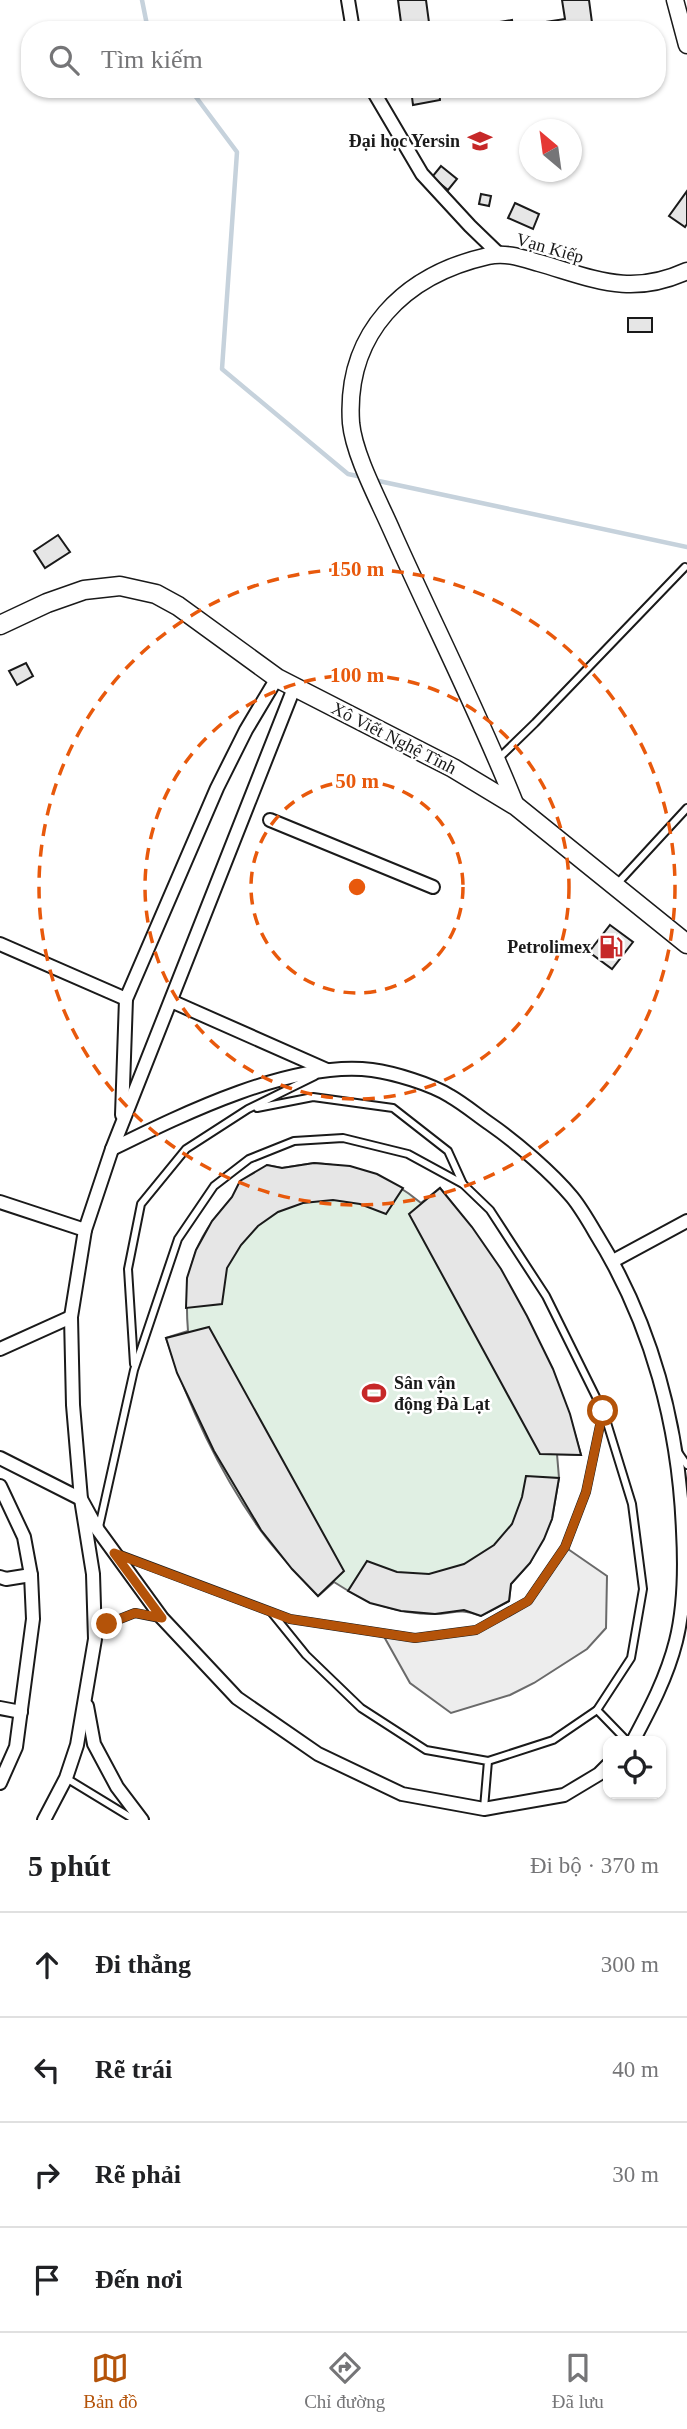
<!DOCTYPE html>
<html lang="vi">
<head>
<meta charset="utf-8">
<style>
	body { margin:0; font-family:"Times New Roman",serif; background:#f2f2f2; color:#202124 }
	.controls { position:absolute; right:21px; bottom:21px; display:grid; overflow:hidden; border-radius:14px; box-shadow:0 2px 5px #0004 }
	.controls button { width:63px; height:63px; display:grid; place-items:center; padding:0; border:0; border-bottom:2px solid #e0e0e0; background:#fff; color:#202124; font:35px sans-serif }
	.compass { position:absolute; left:519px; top:119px; width:63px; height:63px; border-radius:50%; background:#fff; box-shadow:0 2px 5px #0004; rotate:331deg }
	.stop { position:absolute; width:21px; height:21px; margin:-16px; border:5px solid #b45309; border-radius:50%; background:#fff }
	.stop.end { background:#b45309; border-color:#fff; box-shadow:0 2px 7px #0008 }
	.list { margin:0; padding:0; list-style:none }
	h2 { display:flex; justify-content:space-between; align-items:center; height:91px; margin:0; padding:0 28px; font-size:30px }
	h2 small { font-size:23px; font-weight:400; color:#757577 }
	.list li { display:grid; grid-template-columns:46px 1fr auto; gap:21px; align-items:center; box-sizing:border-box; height:105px; padding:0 28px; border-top:2px solid #e0e0e0 }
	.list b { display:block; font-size:26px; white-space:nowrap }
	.list em { font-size:23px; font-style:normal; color:#757577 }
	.icon { flex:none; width:38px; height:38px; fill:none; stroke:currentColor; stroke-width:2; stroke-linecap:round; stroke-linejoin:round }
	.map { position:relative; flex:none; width:687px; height:1820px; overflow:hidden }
	.search { position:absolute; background:#fff; box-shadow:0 2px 5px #0004; left:21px; right:21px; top:21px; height:77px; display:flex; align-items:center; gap:18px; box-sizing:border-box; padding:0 24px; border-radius:28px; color:#757577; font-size:26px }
	.sheet { height:511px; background:#fff }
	nav { display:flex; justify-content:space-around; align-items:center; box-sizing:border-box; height:98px; border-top:2px solid #e0e0e0; background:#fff; font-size:19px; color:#757577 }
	nav a { display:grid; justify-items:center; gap:4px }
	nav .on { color:#b45309 }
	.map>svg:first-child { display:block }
	.green { fill:#e0efe3; stroke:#6a6a6a; stroke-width:2 }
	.parking { fill:#ededed; stroke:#6a6a6a; stroke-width:2 }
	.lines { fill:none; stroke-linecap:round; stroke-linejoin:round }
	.stream { stroke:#c6d2dc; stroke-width:4.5 }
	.building { fill:#e6e6e6; stroke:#1a1a1a; stroke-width:2 }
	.service-casing { stroke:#1a1a1a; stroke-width:10 }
	.minor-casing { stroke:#1a1a1a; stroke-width:16 }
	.tertiary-casing { stroke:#1a1a1a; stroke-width:19 }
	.secondary-casing { stroke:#1a1a1a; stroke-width:21 }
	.service { stroke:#fff; stroke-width:6 }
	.minor { stroke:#fff; stroke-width:12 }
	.tertiary { stroke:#fff; stroke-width:16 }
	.secondary { stroke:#fff; stroke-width:18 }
	.route { stroke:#b45309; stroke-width:9 }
	.ring { fill:none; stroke:#e8590c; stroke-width:3.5; stroke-dasharray:12 9 }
	.labels { text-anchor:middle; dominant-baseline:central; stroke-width:5; stroke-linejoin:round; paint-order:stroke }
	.poi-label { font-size:18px; font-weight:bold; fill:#1a1a1a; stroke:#fff; text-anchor:end }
	.street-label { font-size:18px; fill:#1a1a1a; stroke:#fff }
	.centre { fill:#e8590c; stroke:#fff; stroke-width:3.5 }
	.ring-label { font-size:21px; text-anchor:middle; font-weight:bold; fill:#e8590c; stroke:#fff; stroke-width:5; stroke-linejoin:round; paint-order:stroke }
</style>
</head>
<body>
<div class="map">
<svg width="687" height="1820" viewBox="0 0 687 1820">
	<rect width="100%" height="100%" fill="#fff"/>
	<path class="green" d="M 314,1163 C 359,1167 386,1174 421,1203 L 440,1188 C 505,1269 554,1354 581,1455 L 557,1454 L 559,1478 L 552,1519 L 530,1563 L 511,1584 L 509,1601 L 481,1616 C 456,1607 456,1614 433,1614 C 396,1614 364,1602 334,1582 L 318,1596 C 298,1575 278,1554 261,1531 C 220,1473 188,1405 166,1338 L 188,1331 C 181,1247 208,1219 267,1165 L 282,1168 Z"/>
	<polygon class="parking" points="565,1547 607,1576 606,1628 587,1649 534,1683 510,1695 451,1713 410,1683 382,1633 415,1638 476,1630 528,1601"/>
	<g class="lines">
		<g class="stream">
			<polyline points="142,0 148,30"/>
			<polyline points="190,89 237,152 222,369 348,474 362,477"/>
			<polyline points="374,480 687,547"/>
		</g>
	</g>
	<g class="building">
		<polygon points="398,0 426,0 430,30 402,30"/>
		<polygon points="562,0 589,0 593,30 482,30 481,25 512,20 513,27 565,19"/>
		<polygon points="411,89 439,89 440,100 413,105"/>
		<polygon points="441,166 457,179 448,190 432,177"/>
		<polygon points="687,191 687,224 685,227 669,216"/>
		<polygon points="481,194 491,196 489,206 479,204"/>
		<polygon points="515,203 539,214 533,229 508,218"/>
		<rect x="628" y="318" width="24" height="14"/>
		<polygon points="58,535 70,552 45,568 34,551"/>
		<polygon points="26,663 33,676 17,685 9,671"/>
		<polygon points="610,925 633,942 612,969 589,952"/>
		<polygon points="314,1163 350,1166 377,1174 403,1188 386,1214 360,1204 333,1200 303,1203 278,1212 258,1226 241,1245 227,1268 222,1304 186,1308 187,1278 196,1250 212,1221 232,1197 240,1181 267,1165 282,1168"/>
		<polygon points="440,1188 472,1227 501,1269 527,1316 553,1369 570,1414 581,1455 540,1454 409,1214"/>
		<polygon points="209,1327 344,1571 318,1596 292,1569 261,1530 214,1451 177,1373 166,1338"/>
		<polygon points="526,1476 559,1478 552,1519 544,1539 530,1563 511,1584 509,1601 481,1616 464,1610 435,1614 401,1611 370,1603 348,1591 367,1561 397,1572 429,1574 464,1564 494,1545 512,1524 522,1497"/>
	</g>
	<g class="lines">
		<g class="service-casing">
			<g id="service">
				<polyline points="498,759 535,723 685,567"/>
				<polyline points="616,885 687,808"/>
				<polyline points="257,1108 313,1097 393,1108 448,1151 463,1184"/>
				<polyline points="134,1364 128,1269 141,1204 186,1149 248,1109 315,1076"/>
				<polyline points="604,1413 632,1504 643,1589 631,1658 597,1710 627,1741"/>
				<polyline points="678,1452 687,1465"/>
				<polyline points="99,1527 134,1370 178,1239 214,1186 249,1159 294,1141 343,1138 408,1154 463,1184 490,1210 546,1296 603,1411 586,1492 565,1547 528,1601 476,1630 415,1638 290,1619 120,1555"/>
				<polyline points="272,1613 306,1655 361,1708 426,1750 488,1761 484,1808"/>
				<polyline points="96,1638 107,1624 135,1613 160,1618"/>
				<polyline points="488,1761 553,1740 597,1710"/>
				<polyline points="66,1778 135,1820"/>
			</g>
		</g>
		<g class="minor-casing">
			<g id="minor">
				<polyline points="348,0 353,30"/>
				<polyline points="372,89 422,174 470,226 499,254"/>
				<polyline points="270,820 433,887"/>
				<polyline points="0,944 126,999"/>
				<polyline points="171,1001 327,1070"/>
				<polyline points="122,1115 126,999 217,788 246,730 277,678"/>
				<path d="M 112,1149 C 183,1114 292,1060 372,1070 C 394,1073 431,1084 450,1096 C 464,1104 477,1115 490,1124 C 516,1142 552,1173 572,1197 C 581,1208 589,1222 596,1234 C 652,1324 679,1427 683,1531 C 685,1567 685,1605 676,1641 C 667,1677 650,1709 633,1741"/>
				<polyline points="0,1202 85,1230"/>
				<polyline points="613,1261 687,1221"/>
				<polyline points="0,1349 71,1317"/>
				<polyline points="0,1458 81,1499 98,1530 162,1618 237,1698 318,1754 402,1794 484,1809 564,1795 599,1774 608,1765"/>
				<polyline points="0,1486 24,1537 31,1575 33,1619 16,1747 0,1783"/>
				<polyline points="0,1577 6,1579 31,1575"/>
				<polyline points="87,1706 94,1744 117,1787 142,1820"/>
				<polyline points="0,1708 21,1712"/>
				<polyline points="44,1820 66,1778 77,1745 95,1639 93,1574 81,1499 73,1405 71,1317 85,1230 112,1149 294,688"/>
			</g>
		</g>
		<g class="tertiary-casing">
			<g id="tertiary">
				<polyline points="675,0 687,45"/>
				<path d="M 516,806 C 479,713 433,623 392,531 C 379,501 354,455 351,423 C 345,333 404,275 488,256 C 506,252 522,258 539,263 C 595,279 630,297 687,271"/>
			</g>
		</g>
		<g class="secondary-casing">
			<polyline id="secondary" points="0,625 47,603 84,590 120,586 156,594 178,606 277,678 453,768 516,806 687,944"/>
		</g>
		<use href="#service" class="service"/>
		<use href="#minor" class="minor"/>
		<use href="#tertiary" class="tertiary"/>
		<use href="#secondary" class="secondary"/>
	</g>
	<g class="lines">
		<polyline class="route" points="107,1624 135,1613 162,1618 114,1553 290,1619 415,1638 476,1630 528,1601 565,1547 586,1492 603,1411"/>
	</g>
	<g class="ring">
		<circle cx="357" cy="887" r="106"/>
		<circle cx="357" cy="887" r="212"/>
		<circle cx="357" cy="887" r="318"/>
	</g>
	<defs>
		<g id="university-bare" transform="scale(1.89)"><path d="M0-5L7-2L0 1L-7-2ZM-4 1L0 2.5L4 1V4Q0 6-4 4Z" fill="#c62828" stroke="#fff" stroke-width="2.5" paint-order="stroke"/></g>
		<g id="fuel-bare" transform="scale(1.89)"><path d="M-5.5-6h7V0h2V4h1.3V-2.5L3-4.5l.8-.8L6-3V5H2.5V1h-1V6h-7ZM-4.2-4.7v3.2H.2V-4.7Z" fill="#c62828" stroke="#fff" stroke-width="2.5" paint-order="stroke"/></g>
		<g id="stadium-bare" transform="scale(1.89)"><path d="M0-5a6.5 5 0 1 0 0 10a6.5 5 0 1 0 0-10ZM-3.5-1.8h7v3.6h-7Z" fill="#c62828" stroke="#fff" stroke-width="2.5" paint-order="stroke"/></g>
	</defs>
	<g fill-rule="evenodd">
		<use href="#university-bare" x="480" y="141"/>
		<use href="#fuel-bare" x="611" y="947"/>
		<use href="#stadium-bare" x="374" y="1393"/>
	</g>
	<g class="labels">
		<g class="poi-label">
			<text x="460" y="141">Đại học Yersin</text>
			<text x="591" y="947">Petrolimex</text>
			<text x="394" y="1383" text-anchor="start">Sân vận<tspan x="394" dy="21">động Đà Lạt</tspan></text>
		</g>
		<g class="street-label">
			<text transform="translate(550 248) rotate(16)">Vạn Kiếp</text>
			<text transform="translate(394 738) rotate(27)">Xô Viết Nghệ Tĩnh</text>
		</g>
	</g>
	<circle cx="357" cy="887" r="10" class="centre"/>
	<g class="ring-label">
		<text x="357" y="576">150 m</text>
		<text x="357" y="682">100 m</text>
		<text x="357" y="788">50 m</text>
	</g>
</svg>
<div class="controls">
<button><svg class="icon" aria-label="locate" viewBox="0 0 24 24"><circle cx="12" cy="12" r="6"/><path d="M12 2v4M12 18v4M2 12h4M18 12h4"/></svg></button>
</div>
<svg class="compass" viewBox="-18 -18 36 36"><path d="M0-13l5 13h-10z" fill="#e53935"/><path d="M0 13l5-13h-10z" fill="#757577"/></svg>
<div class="stop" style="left:603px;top:1411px"></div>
<div class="stop end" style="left:107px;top:1624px"></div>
<div class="search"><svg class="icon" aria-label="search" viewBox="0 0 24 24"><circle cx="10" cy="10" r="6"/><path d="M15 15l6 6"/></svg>Tìm kiếm</div>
</div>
<section class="sheet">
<h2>5 phút<small>Đi bộ · 370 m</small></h2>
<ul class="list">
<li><svg class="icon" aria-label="ahead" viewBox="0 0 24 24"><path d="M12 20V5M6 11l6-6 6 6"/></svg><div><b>Đi thẳng</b></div><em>300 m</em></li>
<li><svg class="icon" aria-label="left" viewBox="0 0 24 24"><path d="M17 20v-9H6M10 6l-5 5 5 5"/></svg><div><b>Rẽ trái</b></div><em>40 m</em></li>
<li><svg class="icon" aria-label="right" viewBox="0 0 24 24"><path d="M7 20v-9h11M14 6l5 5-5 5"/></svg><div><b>Rẽ phải</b></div><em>30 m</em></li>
<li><svg class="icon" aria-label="arrive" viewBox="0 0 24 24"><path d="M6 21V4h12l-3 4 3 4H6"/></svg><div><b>Đến nơi</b></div></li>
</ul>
</section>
<nav>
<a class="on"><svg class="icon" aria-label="map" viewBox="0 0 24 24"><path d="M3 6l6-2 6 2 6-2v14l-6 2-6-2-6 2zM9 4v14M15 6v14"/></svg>Bản đồ</a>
<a><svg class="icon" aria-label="directions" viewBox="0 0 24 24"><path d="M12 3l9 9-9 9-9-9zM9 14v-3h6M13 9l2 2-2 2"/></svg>Chỉ đường</a>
<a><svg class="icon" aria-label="saved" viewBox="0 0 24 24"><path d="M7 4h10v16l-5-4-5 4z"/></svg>Đã lưu</a>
</nav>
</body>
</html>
